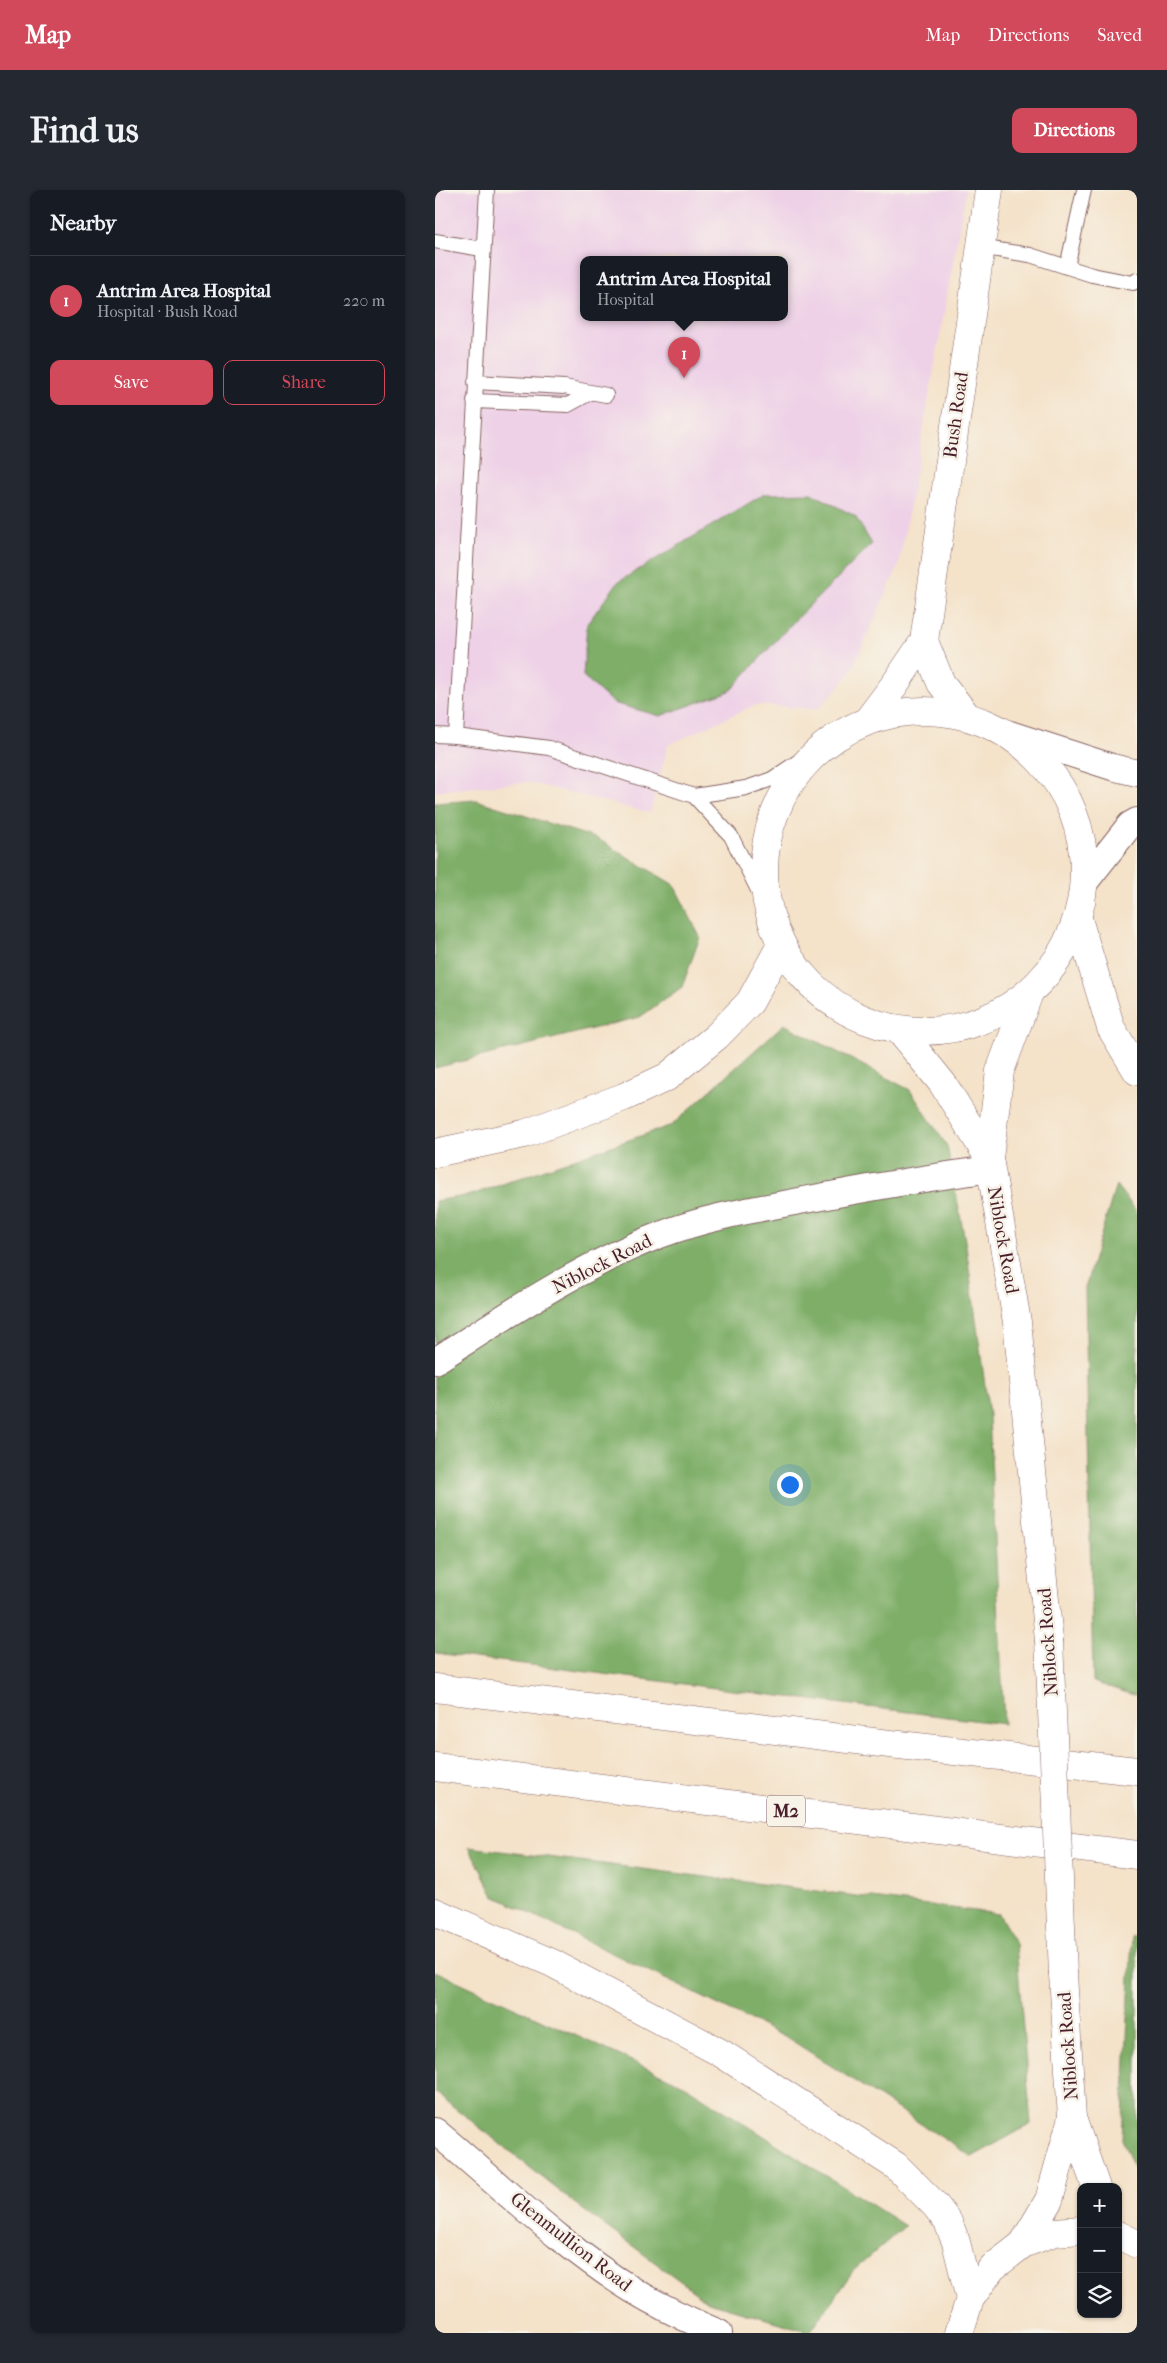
<!DOCTYPE html>
<html lang="en">
<head>
<meta charset="utf-8">
<style>
	body { margin:0; font-family:"IM FELL French Canon",serif; background:#242831; color:#f1f3f6 }
	.controls { position:absolute; right:15px; bottom:15px; display:grid; overflow:hidden; border-radius:10px; box-shadow:0 1px 4px #0004 }
	.controls button { width:45px; height:45px; display:grid; place-items:center; padding:0; border:0; border-bottom:1px solid #363941; background:#171b24; color:#f1f3f6; font:25px sans-serif }
	.you { position:absolute; left:354px; top:1294px; width:18px; height:18px; margin:-12px; border:4px solid #fff; border-radius:50%; background:#1a73e8; box-shadow:0 0 0 8px #1a73e833 }
	.badge { display:grid; place-items:center; width:32px; height:32px; border-radius:50%; background:#d1495b; color:#fff; font-size:16px; font-weight:700 }
	.pin { position:absolute; translate:-50% -41px; filter:drop-shadow(0 1px 2px #0008) }
	.pin::after { content:''; position:absolute; top:26px; width:18px; height:15px; background:inherit; clip-path:polygon(0 0,100% 0,50% 100%) }
	.popup { position:absolute; left:145px; top:66px; width:208px; height:65px; box-sizing:border-box; display:grid; place-content:center; border-radius:10px; background:#171b24; filter:drop-shadow(0 1px 4px #0005); font-size:16px; white-space:nowrap; color:#9ea1a6 }
	.popup b { font-size:19px; color:#f1f3f6 }
	.popup::after { content:''; position:absolute; left:50%; top:100%; margin-left:-10px; border:10px solid transparent; border-top-color:#171b24 }
	.list { margin:0; padding:0; list-style:none }
	h2 { display:flex; justify-content:space-between; align-items:center; height:65px; margin:0; padding:0 20px; font-size:21px }
	h2 small { font-size:16px; font-weight:400; color:#9ea1a6 }
	.list li { display:grid; grid-template-columns:32px 1fr auto; gap:15px; align-items:center; box-sizing:border-box; height:90px; padding:0 20px; border-top:1px solid #363941 }
	.list b { display:block; font-size:19px; white-space:nowrap }
	.list p { margin:0; font-size:16px; white-space:nowrap; color:#9ea1a6 }
	.list em { font-size:16px; font-style:normal; color:#9ea1a6 }
	.actions { display:flex; gap:10px; padding:15px 20px }
	.actions a { flex:1; padding:11px 0; border:1px solid #d1495b; border-radius:10px; text-align:center; font-size:18px; color:#d1495b }
	.actions .main { background:#d1495b; color:#fff }
	.icon { flex:none; width:28px; height:28px; fill:none; stroke:currentColor; stroke-width:2; stroke-linecap:round; stroke-linejoin:round }
	.map { position:relative; flex:none; width:702px; height:2143px; overflow:hidden; border-radius:10px }
	header { display:flex; align-items:center; gap:30px; box-sizing:border-box; height:70px; padding:0 25px; background:#d1495b; color:#fff }
	header strong { font-size:24px }
	nav { display:flex; gap:28px; margin-inline-start:auto; font-size:18px }
	.intro { display:flex; align-items:center; justify-content:space-between; box-sizing:border-box; height:120px; padding:0 30px }
	h1 { margin:0; font-size:35px }
	.button { padding:12px 22px; border-radius:10px; background:#d1495b; color:#fff; font-size:18px; font-weight:700 }
	main { display:flex; gap:30px; padding:0 30px }
	aside { flex:1; background:#171b24; border-radius:10px; box-shadow:0 1px 4px #0004 }
	.map>svg:first-child { display:block }
	.built { fill:#eed0e7; fill-rule:evenodd }
	.forest { fill:#7eae68; stroke:#64664a }
	.lines { fill:none; stroke-linecap:round; stroke-linejoin:round }
	.lane-casing { stroke:#866362; stroke-width:16 }
	.street-casing { stroke:#866362; stroke-width:28 }
	.secondary-casing { stroke:#866362; stroke-width:29 }
	.highway-casing { stroke:#866362; stroke-width:29 }
	.lane { stroke:#fff; stroke-width:14 }
	.street { stroke:#fff; stroke-width:26 }
	.secondary { stroke:#fff; stroke-width:28 }
	.highway { stroke:#fff; stroke-width:28 }
	.secondary-bridge-casing { stroke:#866362; stroke-width:29; stroke-linecap:butt }
	.secondary-bridge { stroke:#fff; stroke-width:28 }
	.labels { text-anchor:middle; dominant-baseline:central; stroke-width:5; stroke-linejoin:round; paint-order:stroke }
	.shield { fill:#f7f3e8; stroke:#7e5f64; stroke-width:1 }
	.shield-label { font-size:18px; font-weight:bold; fill:#4a1f2b }
	.street-label { font-size:19px; fill:#4a1f2b; stroke:#f7f3e8 }
</style>
</head>
<body>
<header>
<strong>Map</strong>
<nav><a>Map</a><a>Directions</a><a>Saved</a></nav>
</header>
<div class="intro"><h1>Find us</h1><a class="button">Directions</a></div>
<main>
<aside>
<h2>Nearby<small></small></h2>
<ul class="list">
<li><span class="badge">1</span><div><b>Antrim Area Hospital</b><p>Hospital · Bush Road</p></div><em>220 m</em></li>
</ul>
<div class="actions"><a class="main">Save</a><a>Share</a></div>
</aside>
<div class="map">
<svg width="702" height="2143" viewBox="0 0 702 2143">
	<rect width="100%" height="100%" fill="#f7f3e8"/>
	<filter id="ink" filterUnits="userSpaceOnUse"><feTurbulence type="fractalNoise" baseFrequency=".02" numOctaves="2"/><feDisplacementMap in="SourceGraphic" scale="10" xChannelSelector="R" yChannelSelector="G"/><feConvolveMatrix kernelMatrix="1 2 1 2 8 2 1 2 1" color-interpolation-filters="sRGB"/></filter>
	<filter id="wash" filterUnits="userSpaceOnUse"><feTurbulence type="fractalNoise" baseFrequency=".0096" numOctaves="4" result="noise"/><feDisplacementMap in="SourceGraphic" scale="20" xChannelSelector="R" yChannelSelector="G"/><feGaussianBlur stdDeviation="1.12" result="paint"/><feColorMatrix in="noise" values="0 0 0 0 0 0 0 0 0 0 0 0 0 0 0 0 0 1.4 0 .05"/><feComposite in="paint" operator="in"/></filter>
	<g filter="url(#wash)">
		<rect width="100%" height="100%" fill="#f4e2c9"/>
		<path class="built" d="M 0,0 L 531,0 L 464,375 L 415,484 L 383,519 L 320,515 L 233,555 L 215,623 L 92,592 L 0,601 ZM 149,69 L 349,69 L 349,127 L 149,127 Z"/>
		<g class="forest">
			<polygon points="376,303 420,326 437,354 361,429 295,501 225,526 178,513 148,486 152,434 183,392 329,304"/>
			<polygon points="41,610 163,649 239,695 265,747 247,797 205,827 0,878 0,613"/>
			<polygon points="349,834 475,900 512,956 531,1056 554,1225 569,1534 0,1463 0,1011 36,1005 237,935"/>
			<polygon points="681,995 702,1022 702,1506 658,1492 650,1098"/>
			<polygon points="34,1657 564,1724 581,1754 596,1934 537,1967 356,1850 59,1706"/>
			<polygon points="697,1746 702,1747 702,1986 687,1949"/>
			<polygon points="0,1781 249,1895 470,2036 418,2081 375,2142 274,2112 147,2019 0,1902"/>
		</g>
	</g>
	<g filter="url(#ink)">
		<g class="lines">
			<g class="lane-casing">
				<g id="lane">
					<polyline points="0,51 47,59"/>
					<polyline points="544,57 595,65 657,85 698,93 702,90"/>
					<polyline points="632,77 649,0"/>
					<polyline points="40,192 129,197 171,205"/>
					<polyline points="39,211 133,215 155,203"/>
					<polyline points="0,545 21,546 114,558 259,606 296,646 332,718"/>
					<polyline points="21,546 52,0"/>
					<polyline points="259,606 311,598 337,589 388,555"/>
				</g>
			</g>
			<g class="street-casing">
				<g id="street">
					<polyline points="575,544 677,577 702,583"/>
					<polyline points="650,692 695,635 702,631"/>
					<path d="M 0,1171 C 73,1125 145,1076 225,1045 C 266,1029 310,1021 354,1013 C 421,1000 488,988 556,979"/>
					<path d="M 0,1941 C 64,1994 125,2055 196,2099 C 224,2116 253,2130 284,2143"/>
				</g>
			</g>
			<g class="secondary-casing">
				<g id="secondary">
					<polyline points="489,451 506,493 531,525"/>
					<circle cx="489" cy="681" r="160"/>
					<polyline points="433,530 460,494 489,451 554,0"/>
					<polyline points="594,803 565,881 554,968 582,1132 614,1450"/>
					<polyline points="464,840 508,894 554,968"/>
					<polyline points="628,1784 637,1928 661,1997"/>
					<polyline points="683,2045 702,2054"/>
					<polyline points="588,2054 614,2010 637,1928"/>
					<polyline points="524,2143 535,2109 557,2078 588,2054 620,2042 646,2040"/>
				</g>
			</g>
			<g class="highway-casing">
				<g id="highway">
					<polyline points="643,729 676,838 702,881"/>
					<polyline points="0,963 89,944 189,907 232,887 282,846 315,812 346,755"/>
					<polyline points="0,1498 446,1553 702,1581"/>
					<polyline points="0,1577 702,1665"/>
					<polyline points="0,1722 117,1773 286,1863 461,1976 500,2015 513,2032 521,2052 535,2109"/>
				</g>
			</g>
			<use href="#lane" class="lane"/>
			<use href="#street" class="street"/>
			<use href="#secondary" class="secondary"/>
			<use href="#highway" class="highway"/>
			<g class="secondary-bridge-casing">
				<polyline id="secondary-bridge" points="614,1450 628,1784"/>
			</g>
			<use href="#secondary-bridge" class="secondary-bridge"/>
		</g>
	</g>
	<g class="labels">
		<rect class="shield" x="332" y="1605.5" width="38" height="31" rx="4"/>
		<g class="shield-label">
			<text x="351" y="1621">M2</text>
		</g>
		<g class="street-label">
			<text transform="translate(521 225) rotate(-82)">Bush Road</text>
			<text transform="translate(568 1050) rotate(80)">Niblock Road</text>
			<text transform="translate(167 1074) rotate(-27)">Niblock Road</text>
			<text transform="translate(613 1452) rotate(-94)">Niblock Road</text>
			<text transform="translate(633 1856) rotate(-94)">Niblock Road</text>
			<text transform="translate(136 2052) rotate(38)">Glenmullion Road</text>
		</g>
	</g>
</svg>
<div class="controls">
<button>+</button>
<button>−</button>
<button><svg class="icon" aria-label="layers" viewBox="0 0 24 24"><path d="M12 4l9 5-9 5-9-5zM3 14l9 5 9-5"/></svg></button>
</div>
<div class="you"></div>
<div class="pin badge" style="left:249px;top:188px">1</div>
<div class="popup"><b>Antrim Area Hospital</b>Hospital</div>
</div>
</main>
</body>
</html>
